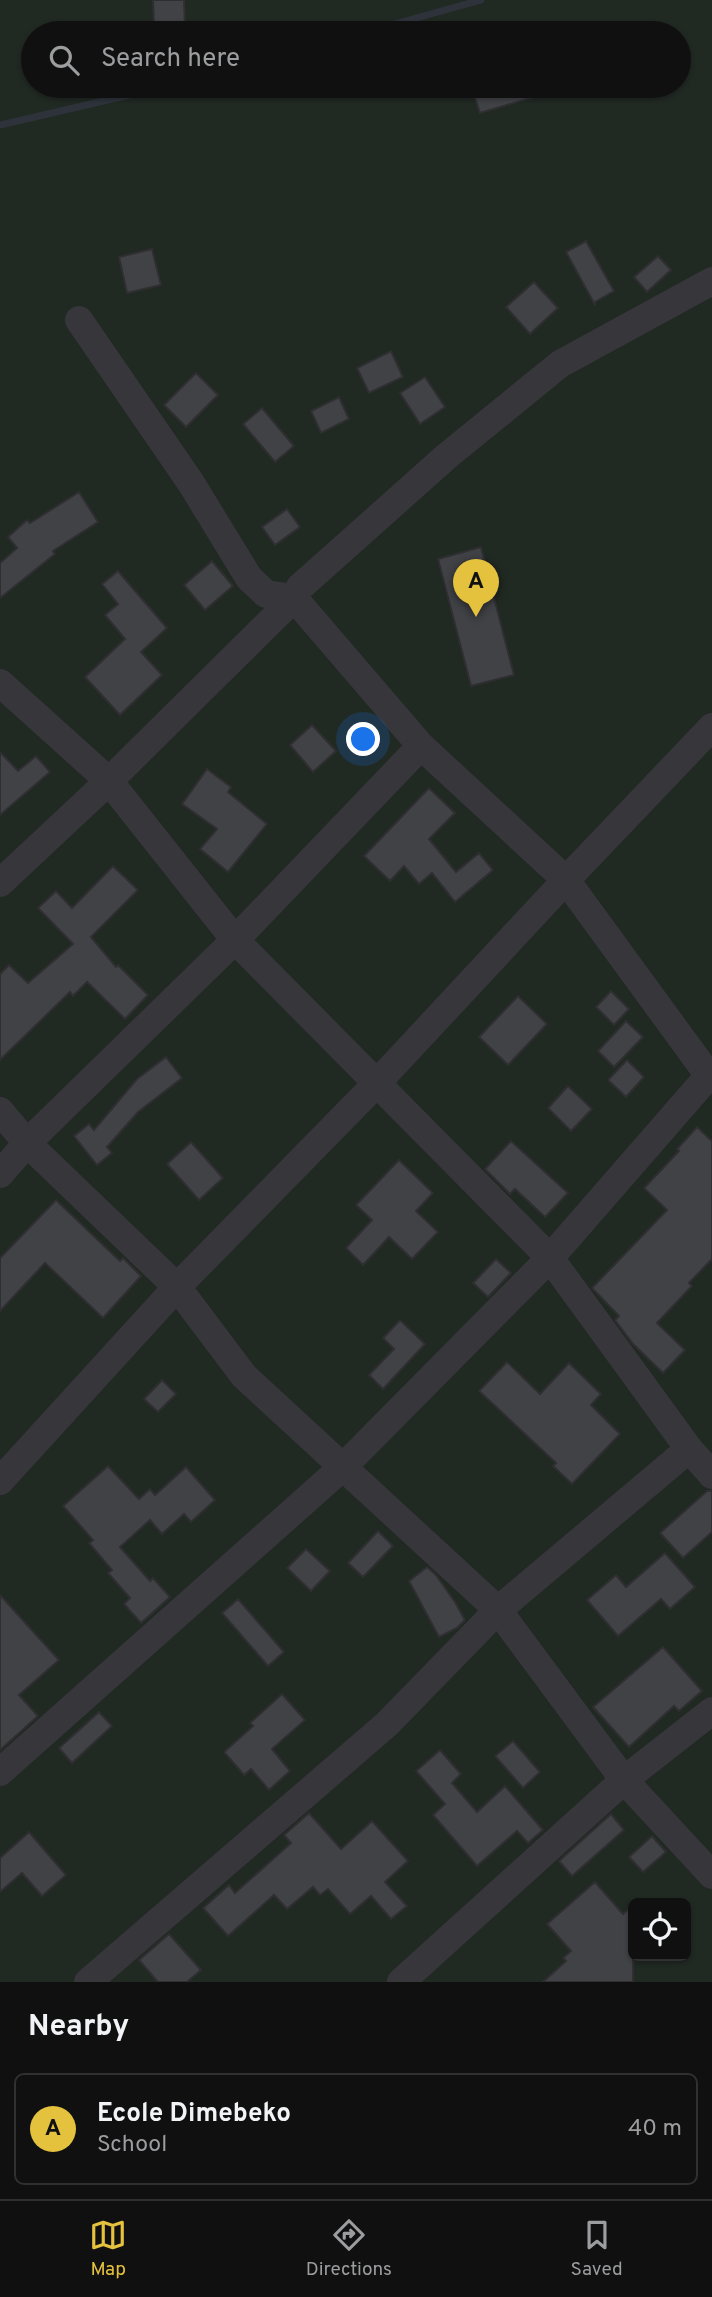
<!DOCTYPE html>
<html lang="en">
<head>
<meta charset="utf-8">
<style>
	body { margin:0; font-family:Overpass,sans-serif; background:#1e1e1e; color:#f1f3f6 }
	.controls { position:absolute; right:21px; bottom:21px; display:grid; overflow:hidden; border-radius:10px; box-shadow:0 2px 5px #0004 }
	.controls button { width:63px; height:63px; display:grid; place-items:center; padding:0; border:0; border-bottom:2px solid #303030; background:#101010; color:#f1f3f6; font:35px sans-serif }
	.you { position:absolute; left:364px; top:740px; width:24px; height:24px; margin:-18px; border:5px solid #fff; border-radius:50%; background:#1a73e8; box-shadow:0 0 0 10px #1a73e833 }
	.badge { display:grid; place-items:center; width:46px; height:46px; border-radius:50%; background:#e5c23d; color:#111; font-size:23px; font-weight:700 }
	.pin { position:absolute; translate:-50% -58px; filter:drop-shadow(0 2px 4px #0008) }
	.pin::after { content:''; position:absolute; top:37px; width:24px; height:21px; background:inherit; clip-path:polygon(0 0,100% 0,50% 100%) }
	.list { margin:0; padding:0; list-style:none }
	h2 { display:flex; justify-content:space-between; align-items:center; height:91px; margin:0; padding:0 28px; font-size:30px }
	h2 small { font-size:23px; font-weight:400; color:#9c9d9f }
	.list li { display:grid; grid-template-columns:46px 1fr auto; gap:21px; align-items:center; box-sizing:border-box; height:112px; margin:0 14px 14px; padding:0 14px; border:2px solid #303030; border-radius:10px }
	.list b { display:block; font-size:26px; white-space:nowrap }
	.list p { margin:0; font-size:23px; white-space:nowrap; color:#9c9d9f }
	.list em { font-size:23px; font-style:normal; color:#9c9d9f }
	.icon { flex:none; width:38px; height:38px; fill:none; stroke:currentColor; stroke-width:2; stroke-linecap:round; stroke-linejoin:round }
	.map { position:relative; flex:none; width:712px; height:1982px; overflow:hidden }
	.search { position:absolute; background:#101010; box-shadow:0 2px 5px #0004; left:21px; right:21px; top:21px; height:77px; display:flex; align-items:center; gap:18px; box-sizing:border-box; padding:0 24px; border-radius:38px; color:#9c9d9f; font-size:26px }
	.sheet { height:217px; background:#101010 }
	nav { display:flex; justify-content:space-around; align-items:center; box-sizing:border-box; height:98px; border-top:2px solid #303030; background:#101010; font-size:19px; color:#9c9d9f }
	nav a { display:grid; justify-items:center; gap:4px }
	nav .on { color:#e5c23d }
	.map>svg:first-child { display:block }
	.green { fill:#212923; fill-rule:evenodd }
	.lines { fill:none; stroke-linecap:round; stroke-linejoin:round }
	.stream { stroke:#2e333b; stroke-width:7 }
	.building { fill:#414246; stroke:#2f2f32; stroke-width:2 }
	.street { stroke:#36363b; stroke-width:28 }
</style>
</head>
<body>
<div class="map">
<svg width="712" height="1982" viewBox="0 0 712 1982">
	<rect width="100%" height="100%" fill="#151516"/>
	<path class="green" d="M 0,0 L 712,0 L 712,1982 L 0,1982 ZM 33,33 L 679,33 L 679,86 L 33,86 ZM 633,1903 L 686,1903 L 686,1956 L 633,1956 Z"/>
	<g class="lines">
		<g class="stream">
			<polyline points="363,33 481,0"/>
			<polyline points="0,125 168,86"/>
		</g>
	</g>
	<g class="building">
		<polygon points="153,0 184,0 185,25 154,27"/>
		<polygon points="471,86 554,86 554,91 480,113"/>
		<polygon points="586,241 614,291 595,302 595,305 566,252"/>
		<polygon points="152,249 161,285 127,293 119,257"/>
		<polygon points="658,256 671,270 647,292 634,277"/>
		<polygon points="534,282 558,308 530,334 506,307"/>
		<polygon points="391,351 403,377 369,393 357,368"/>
		<polygon points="196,373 218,395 186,427 164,405"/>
		<polygon points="425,377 445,407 420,424 400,393"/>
		<polygon points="339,397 349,419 321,433 311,411"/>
		<polygon points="262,408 294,446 275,462 243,424"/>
		<polygon points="79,492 98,522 53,551 55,554 0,598 0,563 17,548 8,537 27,520 30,523"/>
		<polygon points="287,509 300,527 275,545 262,527"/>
		<polygon points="481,547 514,675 471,686 438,559"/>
		<polygon points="212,561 233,586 205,610 184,585"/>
		<polygon points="118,571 167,628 141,652 162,675 120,715 85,677 125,639 105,615 118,604 102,584"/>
		<polygon points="312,725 336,751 313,772 290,745"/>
		<polygon points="0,752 18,771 36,756 50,772 0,815"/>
		<polygon points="207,769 231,787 228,792 267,824 228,872 200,849 217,829 182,804"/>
		<polygon points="429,788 455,813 429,839 456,872 479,853 493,870 455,902 432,873 419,884 404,866 390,881 364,856"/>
		<polygon points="113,866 138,890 91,937 116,967 118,965 148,995 125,1019 87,982 73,996 70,992 0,1060 0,974 9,965 28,983 73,944 38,908 56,891 72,908"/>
		<polygon points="611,991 629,1009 614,1025 596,1007"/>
		<polygon points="518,996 547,1024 508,1065 479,1037"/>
		<polygon points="626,1021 643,1037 614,1067 598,1051"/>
		<polygon points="166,1057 182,1078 138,1112 107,1147 112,1153 97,1165 74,1136 89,1124 94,1130 137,1079"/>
		<polygon points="627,1060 644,1077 626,1097 608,1080"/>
		<polygon points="568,1086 592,1109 571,1131 548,1108"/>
		<polygon points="697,1127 712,1141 712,1259 689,1283 692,1286 657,1323 685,1350 663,1373 633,1344 615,1320 619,1316 592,1288 667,1210 644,1188 679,1151 677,1149"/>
		<polygon points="511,1141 568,1193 545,1217 515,1189 510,1194 485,1169"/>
		<polygon points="191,1142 223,1178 199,1200 167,1164"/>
		<polygon points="399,1160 433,1193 416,1211 438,1232 412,1259 389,1237 363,1265 346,1248 372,1220 356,1205"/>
		<polygon points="56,1200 120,1261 123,1258 141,1276 103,1318 45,1263 0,1311 0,1258"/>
		<polygon points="496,1259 511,1273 488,1297 473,1283"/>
		<polygon points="400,1320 425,1344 383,1389 369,1375 394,1349 383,1338"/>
		<polygon points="507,1362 540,1394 569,1363 601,1394 591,1405 620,1434 572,1484 553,1466 556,1463 479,1391"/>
		<polygon points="162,1380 176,1394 158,1412 144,1399"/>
		<polygon points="108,1466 139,1499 150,1489 155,1495 186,1467 215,1500 191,1522 184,1514 162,1534 150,1520 120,1547 150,1581 153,1578 170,1597 141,1623 124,1604 130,1598 108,1573 112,1570 89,1543 93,1540 63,1506"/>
		<polygon points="707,1491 712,1491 712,1532 683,1558 660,1533"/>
		<polygon points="378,1531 393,1546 363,1577 348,1563"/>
		<polygon points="306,1549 330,1571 311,1591 287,1568"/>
		<polygon points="665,1553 695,1587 670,1609 661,1599 618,1636 587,1600 616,1575 626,1587"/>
		<polygon points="427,1567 436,1575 455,1602 465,1620 457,1628 439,1637 409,1581"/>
		<polygon points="0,1595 59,1660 19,1695 38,1716 0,1750"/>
		<polygon points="238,1599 284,1652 268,1666 222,1613"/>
		<polygon points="663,1647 702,1691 679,1711 674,1706 629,1747 593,1707"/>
		<polygon points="282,1694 305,1720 272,1749 290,1771 269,1790 251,1769 244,1775 224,1752 253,1726 250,1723"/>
		<polygon points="99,1712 112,1726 72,1763 59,1748"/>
		<polygon points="513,1741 540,1772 523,1788 495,1756"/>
		<polygon points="440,1750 461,1774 452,1783 477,1812 505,1786 543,1830 528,1843 517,1831 477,1866 433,1815 445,1804 416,1771"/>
		<polygon points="309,1813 341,1849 372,1821 408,1861 385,1882 407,1906 391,1919 371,1896 350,1914 328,1889 320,1895 313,1887 287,1909 274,1895 228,1936 203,1908 229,1885 235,1893 291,1843 284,1835"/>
		<polygon points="611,1814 624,1830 572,1876 559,1861"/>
		<polygon points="29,1832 66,1875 42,1896 22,1873 0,1892 0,1858"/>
		<polygon points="652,1836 666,1852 643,1872 629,1857"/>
		<polygon points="595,1882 623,1914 633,1905 633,1982 543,1982 566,1961 563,1958 571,1951 547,1924"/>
		<polygon points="169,1934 201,1970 187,1982 158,1982 139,1960"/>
	</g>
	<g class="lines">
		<g class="street">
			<polyline points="79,320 191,483 249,578 266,594 294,598 421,746 566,880 712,1080"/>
			<polyline points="0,683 109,781 235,940 550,1258 689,1449 712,1475"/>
			<polyline points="0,883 109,781 294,598 300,587 447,456 560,364 712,281"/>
			<polyline points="0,1111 27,1143 177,1287 244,1376 498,1610 624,1780 712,1875"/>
			<polyline points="0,1174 27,1143 235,940 421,746"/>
			<polyline points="0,1481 177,1287 376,1084 566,880 712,727"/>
			<polyline points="0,1772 344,1466 550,1258 712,1072"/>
			<polyline points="88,1982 387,1724 498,1610 689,1449"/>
			<polyline points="401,1982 624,1780 712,1711"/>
		</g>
	</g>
</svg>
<div class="controls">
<button><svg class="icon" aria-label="locate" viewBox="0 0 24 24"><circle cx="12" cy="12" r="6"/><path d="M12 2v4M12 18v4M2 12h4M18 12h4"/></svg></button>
</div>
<div class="you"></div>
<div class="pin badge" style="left:476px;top:617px">A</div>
<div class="search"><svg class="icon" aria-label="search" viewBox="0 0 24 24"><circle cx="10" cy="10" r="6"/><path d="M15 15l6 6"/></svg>Search here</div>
</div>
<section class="sheet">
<h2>Nearby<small></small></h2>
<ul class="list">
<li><span class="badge">A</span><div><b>Ecole Dimebeko</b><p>School</p></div><em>40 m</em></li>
</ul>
</section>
<nav>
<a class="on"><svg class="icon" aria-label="map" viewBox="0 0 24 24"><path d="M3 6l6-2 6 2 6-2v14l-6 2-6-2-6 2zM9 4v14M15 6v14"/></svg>Map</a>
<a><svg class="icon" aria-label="directions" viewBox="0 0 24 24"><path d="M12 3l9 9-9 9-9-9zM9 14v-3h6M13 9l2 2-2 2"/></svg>Directions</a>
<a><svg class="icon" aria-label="saved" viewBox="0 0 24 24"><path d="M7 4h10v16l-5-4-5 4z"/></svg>Saved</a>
</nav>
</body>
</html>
